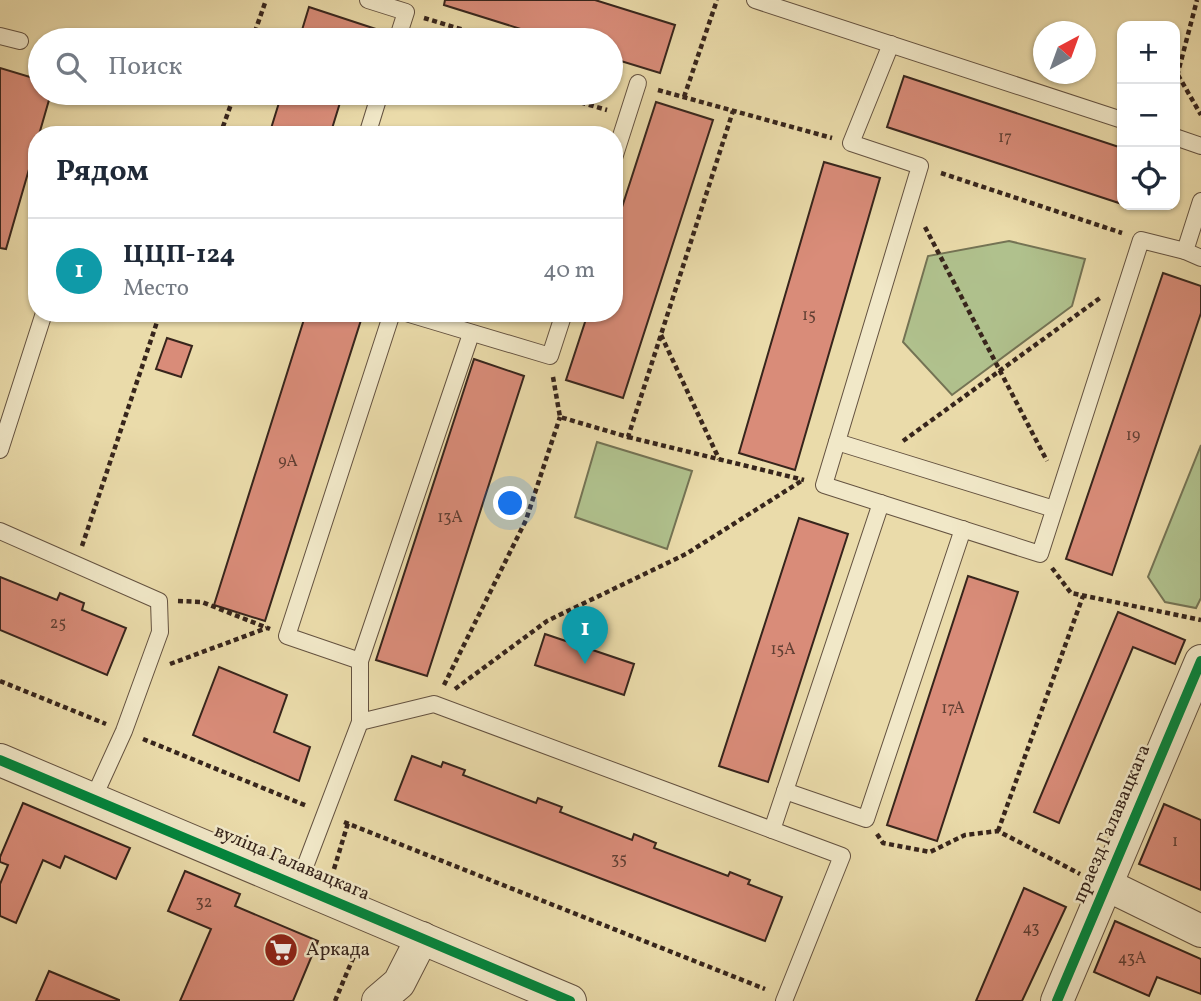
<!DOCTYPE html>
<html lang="ru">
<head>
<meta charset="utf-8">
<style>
	body { margin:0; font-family:Vollkorn,serif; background:#f2f2f3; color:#1f2937 }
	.controls { position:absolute; right:21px; top:21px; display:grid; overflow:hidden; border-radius:14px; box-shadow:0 2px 5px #0004 }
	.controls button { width:63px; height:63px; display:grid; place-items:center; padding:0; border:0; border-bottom:2px solid #e0e1e3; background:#fff; color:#1f2937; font:35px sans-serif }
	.compass { position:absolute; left:1033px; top:21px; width:63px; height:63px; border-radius:50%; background:#fff; box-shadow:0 2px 5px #0004; rotate:41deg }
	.you { position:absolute; left:511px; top:504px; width:24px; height:24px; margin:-18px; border:5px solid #fff; border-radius:50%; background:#1a73e8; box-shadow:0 0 0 10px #1a73e833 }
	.badge { display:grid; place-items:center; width:46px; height:46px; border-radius:50%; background:#8f2418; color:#fff; font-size:23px; font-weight:700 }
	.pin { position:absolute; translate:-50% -58px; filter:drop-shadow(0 2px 4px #0008) }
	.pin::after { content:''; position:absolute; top:37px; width:24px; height:21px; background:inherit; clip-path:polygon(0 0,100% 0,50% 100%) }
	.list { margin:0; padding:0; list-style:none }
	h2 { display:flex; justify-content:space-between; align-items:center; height:91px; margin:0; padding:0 28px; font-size:30px }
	h2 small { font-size:23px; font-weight:400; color:#747a83 }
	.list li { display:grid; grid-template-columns:46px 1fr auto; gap:21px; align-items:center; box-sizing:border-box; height:105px; padding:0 28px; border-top:2px solid #e0e1e3 }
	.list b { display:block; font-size:26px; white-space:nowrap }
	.list p { margin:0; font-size:23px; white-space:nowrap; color:#747a83 }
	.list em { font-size:23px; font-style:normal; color:#747a83 }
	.icon { flex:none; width:38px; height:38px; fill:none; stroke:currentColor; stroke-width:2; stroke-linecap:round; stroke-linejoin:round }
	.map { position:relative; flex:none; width:1201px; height:1001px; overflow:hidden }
	.search { position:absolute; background:#fff; box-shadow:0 2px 5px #0004; left:28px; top:28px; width:595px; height:77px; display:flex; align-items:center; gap:18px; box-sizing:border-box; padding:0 24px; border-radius:38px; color:#747a83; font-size:26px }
	.panel { position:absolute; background:#fff; box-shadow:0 2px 5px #0004; left:28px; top:126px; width:595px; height:196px; border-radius:28px }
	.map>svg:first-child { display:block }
	.green { fill:#b0c18d; stroke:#747354; stroke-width:2 }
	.building { fill:#d98c79; stroke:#37251c; stroke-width:2 }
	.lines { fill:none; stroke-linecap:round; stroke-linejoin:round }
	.lane-casing { stroke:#645240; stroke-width:18 }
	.street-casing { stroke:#645240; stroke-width:34 }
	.path { stroke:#37251c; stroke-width:4.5; stroke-dasharray:5 3.5; stroke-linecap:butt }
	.lane { stroke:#f1e8c8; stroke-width:16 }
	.street { stroke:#f1e8c8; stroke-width:32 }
	.cycleway-casing { stroke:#f1e8c8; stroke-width:15 }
	.cycleway { stroke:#00873e; stroke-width:10 }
	.labels { text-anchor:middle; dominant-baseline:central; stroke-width:5; stroke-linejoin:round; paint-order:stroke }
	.number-label { font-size:16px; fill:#603f33 }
	.street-label { font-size:19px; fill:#37251c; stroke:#f1e8c8 }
	.poi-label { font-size:19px; fill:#37251c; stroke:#f1e8c8; text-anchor:start }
</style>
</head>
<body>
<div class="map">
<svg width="1201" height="1001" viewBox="0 0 1201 1001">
	<rect width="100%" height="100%" fill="#eadbaa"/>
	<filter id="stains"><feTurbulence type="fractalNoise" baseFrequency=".00286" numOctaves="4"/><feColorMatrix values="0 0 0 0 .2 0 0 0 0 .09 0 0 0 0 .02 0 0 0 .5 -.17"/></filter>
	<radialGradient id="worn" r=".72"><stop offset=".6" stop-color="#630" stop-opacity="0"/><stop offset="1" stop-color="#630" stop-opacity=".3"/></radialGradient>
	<g class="green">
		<polygon points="1009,241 1085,259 1072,306 952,395 903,342 928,256"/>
		<polygon points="597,442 692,471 667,549 575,517"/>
		<polygon points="1201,445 1201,598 1196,608 1165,602 1148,577"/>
	</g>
	<g class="building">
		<polygon points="445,0 595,0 675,25 660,73 611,58 611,40 556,40 444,5"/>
		<polygon points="309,7 388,33 387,40 299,40"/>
		<polygon points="0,68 40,80 40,93 51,93 6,249 0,248"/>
		<polygon points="904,76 1122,148 1122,204 887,127"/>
		<polygon points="282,93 343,93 330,135 269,135"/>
		<polygon points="656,102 713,120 623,398 566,380 588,313 614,313 614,232"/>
		<polygon points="824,162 880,178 795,470 739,453"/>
		<polygon points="1163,273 1201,286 1201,313 1112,575 1066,559"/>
		<polygon points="306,313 342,313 361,320 265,621 214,605"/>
		<polygon points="167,338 192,346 181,377 156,369"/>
		<polygon points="474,359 524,376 427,676 376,660"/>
		<polygon points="799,518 848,534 768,782 719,766"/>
		<polygon points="968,576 1018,592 937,841 887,825"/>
		<polygon points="0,577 57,600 60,593 84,603 82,610 126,628 107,675 0,630"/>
		<polygon points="1118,612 1185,640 1175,664 1133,647 1059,823 1034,812"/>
		<polygon points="545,634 634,664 624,695 535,665"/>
		<polygon points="219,667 287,695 274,732 310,747 299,781 193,735"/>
		<polygon points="412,756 441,767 443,762 465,770 463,775 536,803 538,798 562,807 560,812 632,840 634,834 656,843 654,848 728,876 730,872 750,880 748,884 782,897 765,941 395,800"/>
		<polygon points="23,803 130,848 116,879 65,856 60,868 43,860 16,923 0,916 0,884 8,865 0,862 0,857"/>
		<polygon points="1164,804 1201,820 1201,890 1139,864"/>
		<polygon points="185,871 240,894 235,906 318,941 293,1001 180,1001 211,929 168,911"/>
		<polygon points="1024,888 1066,907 1022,1001 976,1001"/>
		<polygon points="1115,921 1201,959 1201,994 1157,977 1149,996 1094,972"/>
		<polygon points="49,971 119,1000 119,1001 36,1001"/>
	</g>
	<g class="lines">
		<g class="lane-casing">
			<g id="lane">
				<polyline points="368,0 406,12 397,40"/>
				<polyline points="755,0 1122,120"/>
				<polyline points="0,36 20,41"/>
				<polyline points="891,44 851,143 920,166 824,485 1040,554 1141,240 1185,251"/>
				<polyline points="367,135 380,93"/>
				<polyline points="1175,137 1201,146"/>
				<polyline points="614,158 638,83"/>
				<polyline points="1201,201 1185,251 1201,258"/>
				<polyline points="406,313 550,356 564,313"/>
				<polyline points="837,442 1054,509"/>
				<polyline points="0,450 44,313"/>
				<polyline points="0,531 159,601 160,632 124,731 93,799"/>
				<polyline points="360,661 287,636 392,313"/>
				<polyline points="360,722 434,704 842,856 784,1001"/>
				<polyline points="785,791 866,819 963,529"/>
				<polyline points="772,830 881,503"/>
				<polyline points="296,883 306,864 360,722 360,661 471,334"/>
			</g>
		</g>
		<g class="street-casing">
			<g id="street">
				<polyline points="0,760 570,1001"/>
				<polyline points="1105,884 1201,931"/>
				<polyline points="378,1001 399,983 422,938"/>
				<polyline points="1057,1001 1201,661"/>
			</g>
		</g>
		<g class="path">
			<polyline points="424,18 497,40"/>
			<polyline points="252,40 266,0"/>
			<polyline points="1178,75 1201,115"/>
			<polyline points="1175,84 1197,0"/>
			<polyline points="658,90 832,138"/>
			<polyline points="548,93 607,110"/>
			<polyline points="684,97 717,0"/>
			<polyline points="220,135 235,93"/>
			<polyline points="941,173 1122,233"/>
			<polyline points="925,227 1047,461"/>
			<polyline points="661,335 719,459"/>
			<polyline points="553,377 560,417 628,437 733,111"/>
			<polyline points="628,437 804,480"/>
			<polyline points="903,441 1100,298"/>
			<polyline points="82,546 160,313"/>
			<polyline points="1052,568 1071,593 1201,620"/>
			<polyline points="178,601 202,602 270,629"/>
			<polyline points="170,664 267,628"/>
			<polyline points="0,681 106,724"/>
			<polyline points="444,685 526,520 560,417"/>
			<polyline points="455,689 547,621 686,554 803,480"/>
			<polyline points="143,739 307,806"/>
			<polyline points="344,822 765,989"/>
			<polyline points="998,831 1083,596"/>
			<polyline points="877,834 883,843 930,852 965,835 998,831 1080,874"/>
			<polyline points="334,869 348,823"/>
			<polyline points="335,1001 359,944"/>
		</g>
		<use href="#lane" class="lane"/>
		<use href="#street" class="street"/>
		<g class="cycleway-casing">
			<g id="cycleway">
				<polyline points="0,760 570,1001"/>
				<polyline points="1057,1001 1201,661"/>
			</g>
		</g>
		<use href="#cycleway" class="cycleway"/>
	</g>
	<defs>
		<g id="supermarket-disc" transform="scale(1.75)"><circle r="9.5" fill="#8f2418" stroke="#f1e8c8"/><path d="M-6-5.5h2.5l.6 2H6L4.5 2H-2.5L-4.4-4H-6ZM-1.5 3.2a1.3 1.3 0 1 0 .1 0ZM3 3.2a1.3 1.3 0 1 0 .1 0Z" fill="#fff"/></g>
	</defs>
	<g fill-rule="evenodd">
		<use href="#supermarket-disc" x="281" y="950"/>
	</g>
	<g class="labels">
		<g class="number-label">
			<text x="1005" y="138">17</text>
			<text x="809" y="316">15</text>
			<text x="1133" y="436">19</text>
			<text x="288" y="462">9А</text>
			<text x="450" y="518">13А</text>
			<text x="58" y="624">25</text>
			<text x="783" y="650">15А</text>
			<text x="953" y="709">17А</text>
			<text x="1175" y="842">1</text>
			<text x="619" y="860">35</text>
			<text x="204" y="903">32</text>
			<text x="1031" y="929">43</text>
			<text x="1132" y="959">43А</text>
		</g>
		<g class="street-label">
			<text transform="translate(1112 824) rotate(-67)">праезд Галавацкага</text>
			<text transform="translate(292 863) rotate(23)">вуліца Галавацкага</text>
		</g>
		<g class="poi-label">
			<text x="306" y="950">Аркада</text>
		</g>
	</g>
	<rect width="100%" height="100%" filter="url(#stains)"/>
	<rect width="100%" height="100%" fill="url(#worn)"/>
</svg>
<div class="controls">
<button>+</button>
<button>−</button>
<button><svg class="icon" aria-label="locate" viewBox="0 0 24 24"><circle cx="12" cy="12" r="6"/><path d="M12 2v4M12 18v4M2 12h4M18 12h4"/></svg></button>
</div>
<svg class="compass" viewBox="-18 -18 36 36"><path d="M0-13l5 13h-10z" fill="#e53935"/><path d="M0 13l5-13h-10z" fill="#747a83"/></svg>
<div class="you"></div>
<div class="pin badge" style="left:585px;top:664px;background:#0f9aa8">1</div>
<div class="search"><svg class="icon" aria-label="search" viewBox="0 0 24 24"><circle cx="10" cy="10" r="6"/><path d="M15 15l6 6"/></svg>Поиск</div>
<section class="panel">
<h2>Рядом<small></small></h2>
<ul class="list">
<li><span class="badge" style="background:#0f9aa8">1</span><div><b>ЦЦП-124</b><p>Место</p></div><em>40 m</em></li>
</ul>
</section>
</div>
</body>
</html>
